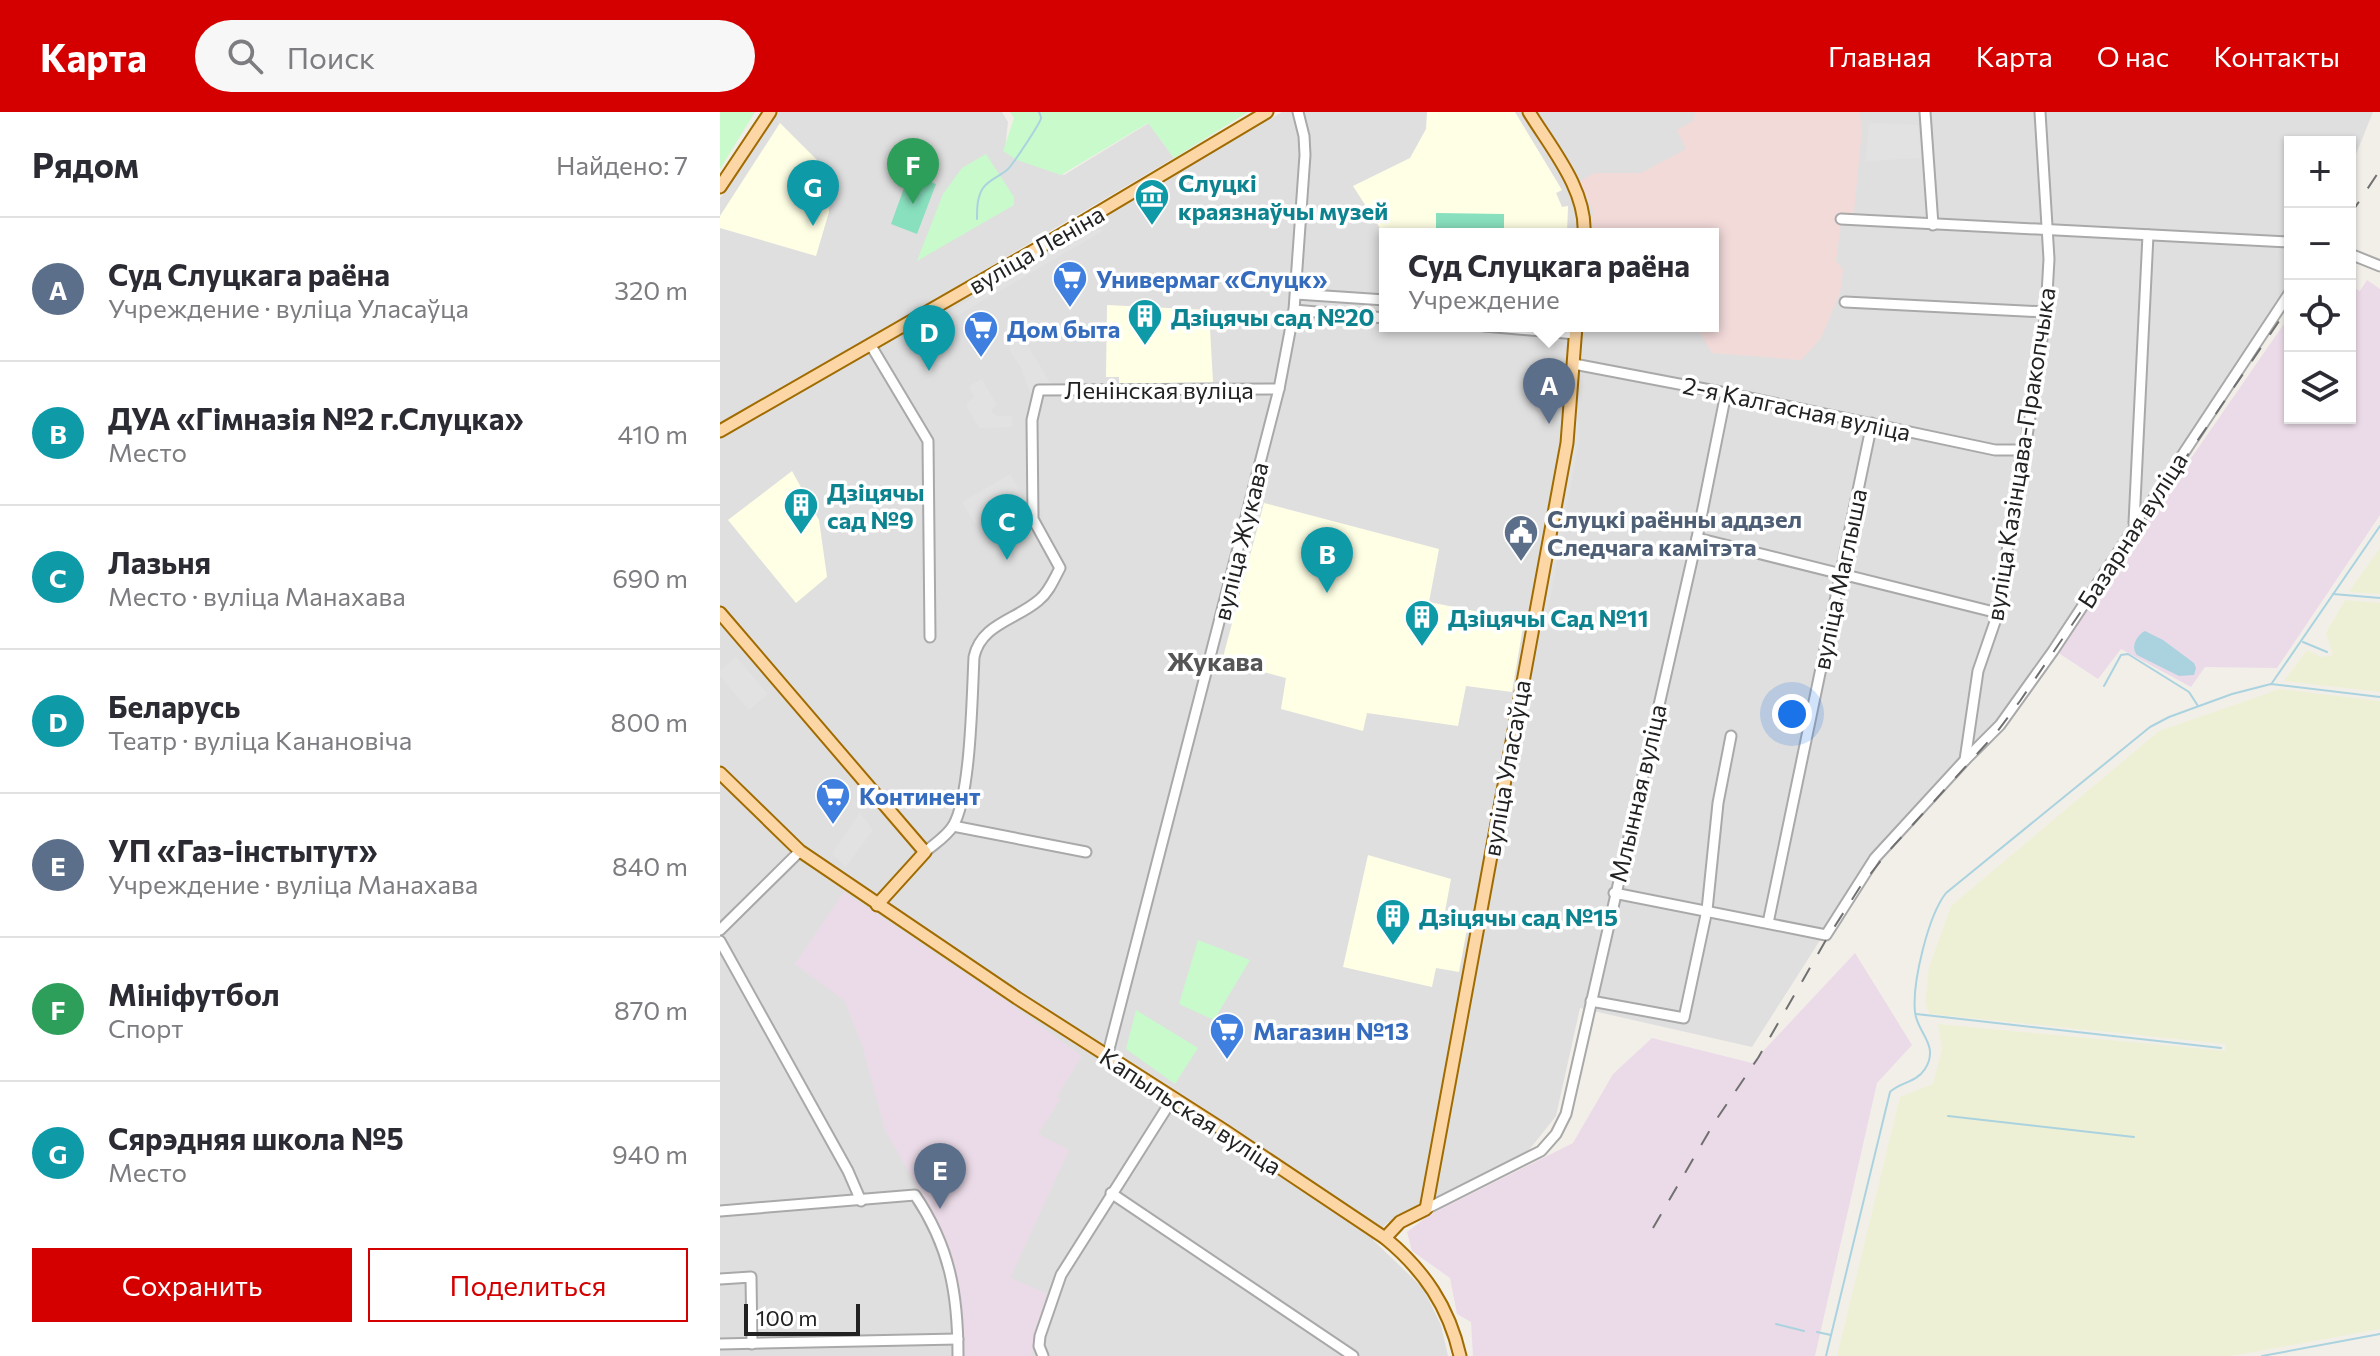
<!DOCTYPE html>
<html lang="ru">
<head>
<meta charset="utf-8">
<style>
	body { margin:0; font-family:Commissioner,sans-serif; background:#f7f7f7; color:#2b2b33 }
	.controls { position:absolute; right:24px; top:24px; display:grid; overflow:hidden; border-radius:0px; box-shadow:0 2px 6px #0004 }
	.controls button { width:72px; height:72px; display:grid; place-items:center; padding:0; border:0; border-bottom:2px solid #e1e1e2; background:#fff; color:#2b2b33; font:40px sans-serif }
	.scale { position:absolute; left:24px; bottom:20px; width:116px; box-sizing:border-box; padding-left:8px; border:4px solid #222; border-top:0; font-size:22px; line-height:28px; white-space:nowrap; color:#222; -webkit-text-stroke:6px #fff; paint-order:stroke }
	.you { position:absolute; left:1072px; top:602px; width:28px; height:28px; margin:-20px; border:6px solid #fff; border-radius:50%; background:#1a73e8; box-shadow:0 0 0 12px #1a73e833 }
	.badge { display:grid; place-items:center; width:52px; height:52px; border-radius:50%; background:#d40000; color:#fff; font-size:26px; font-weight:700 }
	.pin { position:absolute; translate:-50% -66px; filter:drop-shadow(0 2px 4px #0008) }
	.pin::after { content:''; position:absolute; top:42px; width:28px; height:24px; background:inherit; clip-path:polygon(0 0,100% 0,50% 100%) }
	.popup { position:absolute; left:659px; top:116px; width:340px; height:104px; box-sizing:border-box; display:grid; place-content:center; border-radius:0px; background:#fff; filter:drop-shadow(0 2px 6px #0005); font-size:26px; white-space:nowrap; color:#7c7c81 }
	.popup b { font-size:30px; color:#2b2b33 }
	.popup::after { content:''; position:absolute; left:50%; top:100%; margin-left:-16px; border:16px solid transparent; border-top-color:#fff }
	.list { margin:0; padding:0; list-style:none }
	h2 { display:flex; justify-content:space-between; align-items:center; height:104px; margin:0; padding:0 32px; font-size:34px }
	h2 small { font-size:26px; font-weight:400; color:#7c7c81 }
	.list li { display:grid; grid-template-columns:52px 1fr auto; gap:24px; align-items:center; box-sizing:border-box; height:144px; padding:0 32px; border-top:2px solid #e1e1e2 }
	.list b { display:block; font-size:30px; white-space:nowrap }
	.list p { margin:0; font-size:26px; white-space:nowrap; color:#7c7c81 }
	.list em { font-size:26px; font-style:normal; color:#7c7c81 }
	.actions { display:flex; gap:16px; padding:24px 32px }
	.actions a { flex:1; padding:18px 0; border:2px solid #d40000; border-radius:0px; text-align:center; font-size:28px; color:#d40000 }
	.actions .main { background:#d40000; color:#fff }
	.icon { flex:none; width:44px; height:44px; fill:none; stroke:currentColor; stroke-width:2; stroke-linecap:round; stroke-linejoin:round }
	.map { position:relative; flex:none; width:1660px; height:1244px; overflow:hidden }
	header { display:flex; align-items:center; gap:48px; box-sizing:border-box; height:112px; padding:0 40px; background:#d40000; color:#fff }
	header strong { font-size:38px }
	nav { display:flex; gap:44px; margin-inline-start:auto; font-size:28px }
	.search { width:560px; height:72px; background:#f7f7f7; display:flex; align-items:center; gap:20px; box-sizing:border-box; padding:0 28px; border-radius:44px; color:#7c7c81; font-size:30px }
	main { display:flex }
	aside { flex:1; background:#fff }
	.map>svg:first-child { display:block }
	.residential { fill:#e0dfdf; fill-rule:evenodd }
	.commercial { fill:#f2dad9 }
	.industrial { fill:#ebdbe8 }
	.education { fill:#ffffe5 }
	.farmland { fill:#eef0d5 }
	.park { fill:#c8facc }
	.pitch { fill:#88e0be }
	.parking { fill:#e2e2e2 }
	.water { fill:#aad3df }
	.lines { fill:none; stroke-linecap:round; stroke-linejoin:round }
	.stream { stroke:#aad3df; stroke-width:2 }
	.minor-casing { stroke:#a9a9a9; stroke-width:13 }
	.major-casing { stroke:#a06b00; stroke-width:15 }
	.minor { stroke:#fff; stroke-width:9 }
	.major { stroke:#fcd6a4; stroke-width:11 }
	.rail { stroke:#707070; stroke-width:2; stroke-dasharray:16 16; stroke-linecap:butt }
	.labels { text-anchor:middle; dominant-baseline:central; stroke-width:7; stroke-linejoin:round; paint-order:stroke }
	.culture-label { font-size:24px; font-weight:bold; fill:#0d838f; stroke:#fff; text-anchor:start }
	.street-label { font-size:24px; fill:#222; stroke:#fff }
	.shop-label { font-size:24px; font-weight:bold; fill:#366cbe; stroke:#fff; text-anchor:start }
	.service-label { font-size:24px; font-weight:bold; fill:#4e5e75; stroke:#fff; text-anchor:start }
	.neighbourhood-label { font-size:26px; font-weight:bold; fill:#555; stroke:#fff }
</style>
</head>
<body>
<header>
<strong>Карта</strong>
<div class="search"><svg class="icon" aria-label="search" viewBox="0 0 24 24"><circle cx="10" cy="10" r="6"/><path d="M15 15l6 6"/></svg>Поиск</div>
<nav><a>Главная</a><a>Карта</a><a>О нас</a><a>Контакты</a></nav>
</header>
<main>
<aside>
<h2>Рядом<small>Найдено: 7</small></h2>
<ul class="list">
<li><span class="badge" style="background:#5c6f8a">A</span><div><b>Суд Слуцкага раёна</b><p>Учреждение · вуліца Уласаўца</p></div><em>320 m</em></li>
<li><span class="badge" style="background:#0f9aa8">B</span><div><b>ДУА «Гімназія №2 г.Слуцка»</b><p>Место</p></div><em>410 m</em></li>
<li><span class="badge" style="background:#0f9aa8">C</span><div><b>Лазьня</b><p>Место · вуліца Манахава</p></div><em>690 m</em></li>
<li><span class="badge" style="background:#0f9aa8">D</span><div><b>Беларусь</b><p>Театр · вуліца Канановіча</p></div><em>800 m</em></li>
<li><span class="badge" style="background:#5c6f8a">E</span><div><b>УП «Газ-інстытут»</b><p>Учреждение · вуліца Манахава</p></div><em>840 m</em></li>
<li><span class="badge" style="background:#2e9e5b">F</span><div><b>Мініфутбол</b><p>Спорт</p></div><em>870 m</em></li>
<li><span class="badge" style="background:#0f9aa8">G</span><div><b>Сярэдняя школа №5</b><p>Место</p></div><em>940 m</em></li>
</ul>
<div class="actions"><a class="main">Сохранить</a><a>Поделиться</a></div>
</aside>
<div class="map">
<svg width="1660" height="1244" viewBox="0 0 1660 1244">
	<rect width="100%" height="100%" fill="#f2efe9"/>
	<g class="residential">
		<polygon points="57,0 282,0 288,10 285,37 344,63 429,11 454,46 0,314 0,86 47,11"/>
		<path d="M 562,0 L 1653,0 L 1630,57 L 1630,30 L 1570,30 L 1570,175 L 1335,529 L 1274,616 L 1238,649 L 1153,745 L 1032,935 L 860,896 L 836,1004 L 805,1043 L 667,1111 L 653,1128 L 703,1176 L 721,1213 L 728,1244 L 0,1244 L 0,326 L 218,198 ZM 665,122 L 993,122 L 993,214 L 665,214 Z"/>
	</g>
	<polygon class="commercial" points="975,0 1139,0 1142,17 1133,110 1121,110 1116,149 1123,158 1120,181 1101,226 1081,248 992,241 976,214 993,214 993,122 871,122 873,98 859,70 874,61 921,61 966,37 957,18 973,9"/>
	<g class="industrial">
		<polygon points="1647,168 1660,177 1660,403 1557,556 1485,555 1471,575 1401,537 1378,567 1337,540 1570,203 1570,306 1630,306 1630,174 1640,179"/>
		<polygon points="124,780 289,891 362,944 337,984 340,988 318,1022 349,1038 290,1166 326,1181 311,1244 242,1244 242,1197 235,1160 226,1130 220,1114 165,1018 143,936 125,889 75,852"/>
		<polygon points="1135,841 1192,933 1157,971 1095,1244 753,1244 751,1210 737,1202 730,1166 692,1139 687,1120 709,1103 853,1031 893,962 932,926 1032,951"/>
	</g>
	<g class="education">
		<polygon points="707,0 795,0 842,78 836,81 842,95 848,94 847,122 665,124 633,74 690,46 706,17"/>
		<polygon points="60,11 105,56 107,63 109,100 96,144 0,116 0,104"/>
		<polygon points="387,193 489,198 493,270 399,272 399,265 386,265"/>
		<polygon points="72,359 99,408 107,465 76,491 8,408"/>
		<polygon points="544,391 719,437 709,490 804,509 792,580 746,574 738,614 647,601 643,619 561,597 566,566 502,549"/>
		<polygon points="648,743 731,767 723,810 747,817 739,860 716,856 712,875 623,855"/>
	</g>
	<g class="farmland">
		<polygon points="1660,436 1660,482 1629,480"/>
		<polygon points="1625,488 1660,491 1660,580 1564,569 1587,538 1601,545 1613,543 1606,521"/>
		<polygon points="1560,577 1660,589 1660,1217 1512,1244 1117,1244 1180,985 1213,972 1222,937 1218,912 1506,939 1506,932 1210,902 1205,892 1209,856 1231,794 1439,619"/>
	</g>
	<g class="park">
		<polygon points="0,0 35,0 0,57"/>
		<polygon points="290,0 528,0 454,46 428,11 341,63 297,48 283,39 294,6"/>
		<polygon points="266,42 294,85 294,93 197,149 223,82 242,56"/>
		<polygon points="478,828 530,848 494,908 459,892"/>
		<polygon points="416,898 478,936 455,972 406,937"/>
	</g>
	<g class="pitch">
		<polygon points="189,62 216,72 197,122 171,112"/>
		<polygon points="716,101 784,102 784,122 716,122"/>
	</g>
	<g class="parking">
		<polygon points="1149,11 1198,13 1202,46 1146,49"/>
		<polygon points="376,112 383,119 233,206 225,202"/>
		<polygon points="297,228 308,234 332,274 318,274 312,285 301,256 290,239 290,234"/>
		<polygon points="262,267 277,293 271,298 276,304 292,304 292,315 259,316 246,293 254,284 249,274"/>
		<polygon points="856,292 860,324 826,511 819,509"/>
		<polygon points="290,362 303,385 255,412 242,390"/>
		<polygon points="16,545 48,582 29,598 0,564 0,559"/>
		<polygon points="140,700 153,718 126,755 112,742"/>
	</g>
	<path class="water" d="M 1425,519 L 1443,528 L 1474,551 L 1476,556 L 1474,563 L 1459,564 L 1417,543 C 1410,535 1417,523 1425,519 Z"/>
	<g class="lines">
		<g class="stream">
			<path d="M 257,107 C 257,97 257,85 263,76 C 268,68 280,64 287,58 C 292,54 321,10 321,6 C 321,4 320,2 319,0"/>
			<polyline points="1613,482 1660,486"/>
			<polyline points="1583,530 1607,540"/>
			<polyline points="1552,571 1660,414"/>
			<polyline points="1384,574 1401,543 1408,542 1469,580 1478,594"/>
			<polyline points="1196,902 1501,936"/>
			<polyline points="1228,1004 1414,1025"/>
			<polyline points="1056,1212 1084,1219"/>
			<polyline points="1097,1220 1111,1223"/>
			<path d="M 1106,1244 L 1170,980 C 1180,970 1196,971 1205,957 C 1220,933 1197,921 1195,900 C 1192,871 1208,804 1226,781 L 1430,615 L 1449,605 L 1512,582 L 1551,572 L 1660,585"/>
			<polyline points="1542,1244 1660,1222"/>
		</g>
		<g class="minor-casing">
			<g id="minor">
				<polyline points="1205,0 1213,113"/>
				<polyline points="1121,107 1570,130"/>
				<polyline points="1630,142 1660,154"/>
				<polyline points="576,182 665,188"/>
				<polyline points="1125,190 1326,200"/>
				<polyline points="574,198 665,206"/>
				<polyline points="764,214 856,222"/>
				<polyline points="150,232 208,329 210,525"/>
				<polyline points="854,252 1006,281 1275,338 1299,338"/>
				<polyline points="1414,411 1428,123"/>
				<polyline points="977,426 1278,501"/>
				<polyline points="1245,648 1280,613 1333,539 1570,180"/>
				<polyline points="233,714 366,740"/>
				<path d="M 205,740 C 214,732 226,725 233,714 C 251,684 252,583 254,545 C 261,512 296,508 319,488 C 329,480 334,467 340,456 L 313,407 L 312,308 L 319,278 L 559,277"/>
				<polyline points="894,781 1106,823 1155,746 1245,648 1258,559 1278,501 1300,351 1299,338 1305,332 1307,324 1326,200 1329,147 1320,0"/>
				<polyline points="1048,811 1152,311"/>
				<polyline points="0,818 80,739"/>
				<polyline points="0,829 128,1059 141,1089"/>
				<polyline points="871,889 964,906 987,798 998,691 1011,624"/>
				<polyline points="387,945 559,277 574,198 585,43 584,24 578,0"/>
				<polyline points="391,1081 633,1244"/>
				<polyline points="706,1097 821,1039 836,1022 846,1002 977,426 1006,281"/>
				<path d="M 0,1099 L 195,1083 C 230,1135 238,1182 238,1244"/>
				<polyline points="0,1167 31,1165 32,1232"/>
				<polyline points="0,1232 238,1227"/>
				<polyline points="323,1244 319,1234 320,1224 341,1163 453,986"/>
			</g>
		</g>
		<g class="major-casing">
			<g id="major">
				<path d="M 809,0 C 831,36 867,78 864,122"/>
				<polyline points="0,75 50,0"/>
				<polyline points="0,319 334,127 547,0"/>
				<polyline points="0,501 205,740 157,793"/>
				<path d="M 0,661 L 80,739 L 297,886 L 505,1019 L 665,1126 C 704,1158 729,1195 740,1244"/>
				<polyline points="665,1126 680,1110 706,1097 847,331 856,214"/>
			</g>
		</g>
		<use href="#minor" class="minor"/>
		<use href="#major" class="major"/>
		<g class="rail">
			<polyline points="1630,103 1660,58"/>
			<polyline points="933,1116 994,1011 1038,946 1106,828 1140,775 1167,741 1277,620 1300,589 1570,193"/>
		</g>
	</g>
	<defs>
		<g id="museum-pin" transform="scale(1.8)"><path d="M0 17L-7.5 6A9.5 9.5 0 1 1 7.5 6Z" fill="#0f9aa8" stroke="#fff"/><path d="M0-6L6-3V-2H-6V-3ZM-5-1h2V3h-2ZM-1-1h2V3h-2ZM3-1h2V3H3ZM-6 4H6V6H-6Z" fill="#fff"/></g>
		<g id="supermarket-pin" transform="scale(1.8)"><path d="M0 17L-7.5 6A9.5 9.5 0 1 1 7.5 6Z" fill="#3f7fe0" stroke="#fff"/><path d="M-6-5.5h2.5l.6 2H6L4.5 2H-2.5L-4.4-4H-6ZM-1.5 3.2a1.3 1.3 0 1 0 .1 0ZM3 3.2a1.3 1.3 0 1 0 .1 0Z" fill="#fff"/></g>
		<g id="building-pin" transform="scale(1.8)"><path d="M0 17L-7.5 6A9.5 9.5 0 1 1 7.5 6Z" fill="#0f9aa8" stroke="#fff"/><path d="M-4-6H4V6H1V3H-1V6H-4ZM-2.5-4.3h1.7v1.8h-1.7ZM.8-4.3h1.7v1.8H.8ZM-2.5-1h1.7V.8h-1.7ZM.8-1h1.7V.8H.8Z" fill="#fff"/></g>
		<g id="civic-pin" transform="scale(1.8)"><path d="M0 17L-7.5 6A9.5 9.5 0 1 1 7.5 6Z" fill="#5c6f8a" stroke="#fff"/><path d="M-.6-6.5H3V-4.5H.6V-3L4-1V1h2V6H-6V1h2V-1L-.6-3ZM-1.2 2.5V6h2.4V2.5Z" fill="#fff"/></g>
	</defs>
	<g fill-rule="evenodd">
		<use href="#museum-pin" x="432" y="84"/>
		<use href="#supermarket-pin" x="350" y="166"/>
		<use href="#building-pin" x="425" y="204"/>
		<use href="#supermarket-pin" x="261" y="216"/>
		<use href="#building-pin" x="81" y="393"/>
		<use href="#civic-pin" x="801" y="420"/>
		<use href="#building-pin" x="702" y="505"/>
		<use href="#supermarket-pin" x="113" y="683"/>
		<use href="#building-pin" x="673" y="804"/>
		<use href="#supermarket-pin" x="507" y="918"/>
	</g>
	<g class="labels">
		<g class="culture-label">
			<text x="458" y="70">Слуцкі<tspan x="458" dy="28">краязнаўчы музей</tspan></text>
			<text x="451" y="204">Дзіцячы сад №20</text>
			<text x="107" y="379">Дзіцячы<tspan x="107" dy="28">сад №9</tspan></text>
			<text x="728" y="505">Дзіцячы Сад №11</text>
			<text x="699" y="804">Дзіцячы сад №15</text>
		</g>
		<g class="street-label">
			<text transform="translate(316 137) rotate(-30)">вуліца Леніна</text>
			<text x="439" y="277">Ленінская вуліца</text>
			<text transform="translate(1077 296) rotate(12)">2-я Калгасная вуліца</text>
			<text transform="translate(1300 342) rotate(-81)">вуліца Казінцава-Пракопчыка</text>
			<text transform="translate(1412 418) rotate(-57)">Базарная вуліца</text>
			<text transform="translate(520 429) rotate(-76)">вуліца Жукава</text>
			<text transform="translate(1119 467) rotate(-78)">вуліца Маглыша</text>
			<text transform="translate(786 656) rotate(-80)">вуліца Уласаўца</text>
			<text transform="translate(917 681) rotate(-77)">Млынная вуліца</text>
			<text transform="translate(471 999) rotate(33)">Капыльская вуліца</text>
		</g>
		<g class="shop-label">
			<text x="376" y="166">Универмаг «Слуцк»</text>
			<text x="287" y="216">Дом быта</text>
			<text x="139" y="683">Континент</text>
			<text x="533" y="918">Магазин №13</text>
		</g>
		<g class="service-label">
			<text x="827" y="406">Слуцкі раённы аддзел<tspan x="827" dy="28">Следчага камітэта</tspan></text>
		</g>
		<g class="neighbourhood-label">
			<text x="495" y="548">Жукава</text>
		</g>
	</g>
</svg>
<div class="controls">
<button>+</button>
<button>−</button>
<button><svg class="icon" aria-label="locate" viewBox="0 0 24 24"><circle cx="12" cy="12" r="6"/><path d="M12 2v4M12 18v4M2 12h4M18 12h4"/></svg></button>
<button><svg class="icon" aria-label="layers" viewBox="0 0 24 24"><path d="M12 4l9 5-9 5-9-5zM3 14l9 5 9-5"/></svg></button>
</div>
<div class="scale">100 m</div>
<div class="you"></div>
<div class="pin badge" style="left:829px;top:312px;background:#5c6f8a">A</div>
<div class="popup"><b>Суд Слуцкага раёна</b>Учреждение</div>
<div class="pin badge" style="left:607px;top:481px;background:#0f9aa8">B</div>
<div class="pin badge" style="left:287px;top:448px;background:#0f9aa8">C</div>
<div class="pin badge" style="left:209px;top:259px;background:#0f9aa8">D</div>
<div class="pin badge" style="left:220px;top:1097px;background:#5c6f8a">E</div>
<div class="pin badge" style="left:193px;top:92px;background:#2e9e5b">F</div>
<div class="pin badge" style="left:93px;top:114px;background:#0f9aa8">G</div>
</div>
</main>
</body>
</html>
